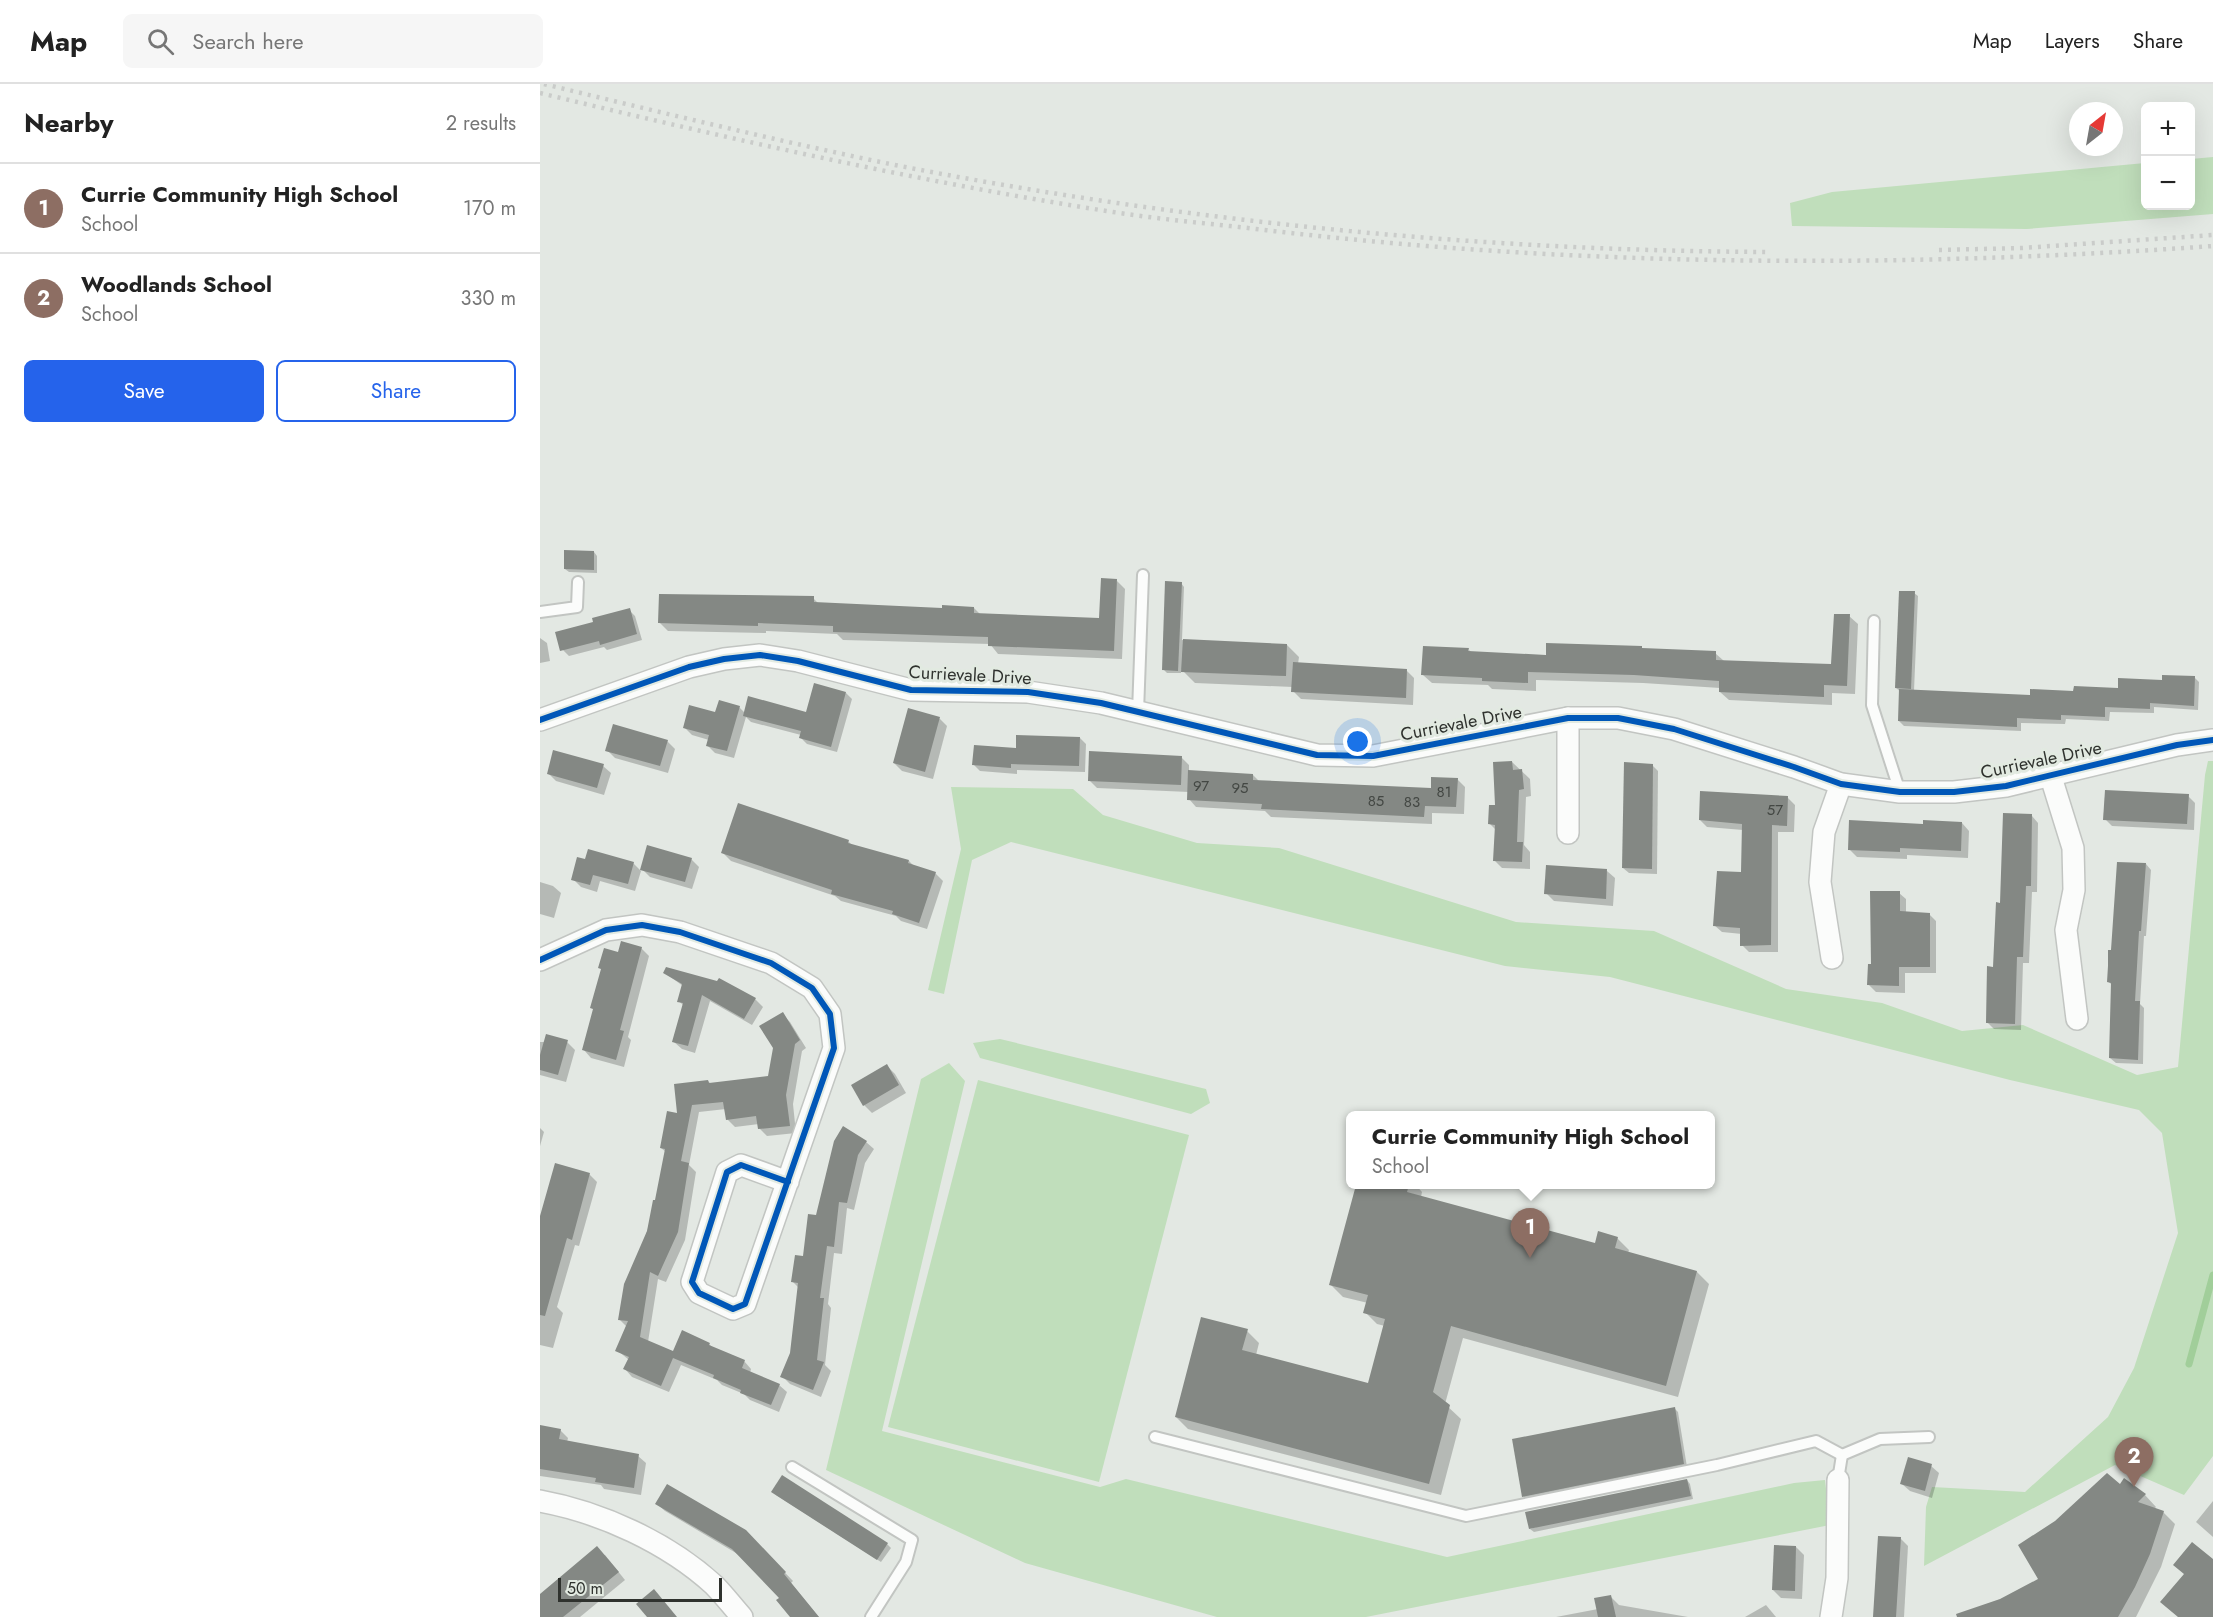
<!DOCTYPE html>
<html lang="en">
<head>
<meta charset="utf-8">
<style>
	body { margin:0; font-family:Jost,sans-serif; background:#f6f6f6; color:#222 }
	.controls { position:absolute; right:18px; top:18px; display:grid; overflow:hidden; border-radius:9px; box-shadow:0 6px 24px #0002 }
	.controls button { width:54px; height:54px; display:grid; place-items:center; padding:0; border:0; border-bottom:2px solid #e0e0e0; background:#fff; color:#222; font:30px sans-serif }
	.compass { position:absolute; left:1529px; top:18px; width:54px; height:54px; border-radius:50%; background:#fff; box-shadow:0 6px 24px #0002; rotate:31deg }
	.scale { position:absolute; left:18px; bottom:15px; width:164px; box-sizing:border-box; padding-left:6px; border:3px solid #2f322e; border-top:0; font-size:16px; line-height:21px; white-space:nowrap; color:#2f322e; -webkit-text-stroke:4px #e2eae1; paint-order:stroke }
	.you { position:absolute; left:818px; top:658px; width:21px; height:21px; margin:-15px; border:4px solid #fff; border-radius:50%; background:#1a73e8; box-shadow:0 0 0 9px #1a73e833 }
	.badge { display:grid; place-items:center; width:39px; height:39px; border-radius:50%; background:#2563eb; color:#fff; font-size:20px; font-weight:700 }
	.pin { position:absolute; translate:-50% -50px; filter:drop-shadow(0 2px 3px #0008) }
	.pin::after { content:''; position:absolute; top:32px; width:21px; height:18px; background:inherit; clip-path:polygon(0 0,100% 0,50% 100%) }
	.popup { position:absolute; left:806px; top:1027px; width:369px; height:78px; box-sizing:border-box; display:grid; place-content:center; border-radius:9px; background:#fff; filter:drop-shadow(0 2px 4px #0005); font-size:20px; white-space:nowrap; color:#767676 }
	.popup b { font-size:22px; color:#222 }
	.popup::after { content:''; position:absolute; left:50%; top:100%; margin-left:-12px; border:12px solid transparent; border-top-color:#fff }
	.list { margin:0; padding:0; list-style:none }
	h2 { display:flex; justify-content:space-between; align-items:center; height:78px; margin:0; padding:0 24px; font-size:26px }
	h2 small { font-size:20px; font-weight:400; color:#767676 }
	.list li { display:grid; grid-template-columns:39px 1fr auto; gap:18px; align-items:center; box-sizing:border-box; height:90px; padding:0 24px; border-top:2px solid #e0e0e0 }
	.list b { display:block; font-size:22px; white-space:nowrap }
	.list p { margin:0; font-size:20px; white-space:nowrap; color:#767676 }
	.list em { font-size:20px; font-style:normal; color:#767676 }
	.actions { display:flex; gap:12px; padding:18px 24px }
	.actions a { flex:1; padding:14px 0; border:2px solid #2563eb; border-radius:9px; text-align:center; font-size:21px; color:#2563eb }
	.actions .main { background:#2563eb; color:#fff }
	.icon { flex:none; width:33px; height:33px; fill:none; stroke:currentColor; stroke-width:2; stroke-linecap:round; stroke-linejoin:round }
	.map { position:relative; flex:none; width:1673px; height:1533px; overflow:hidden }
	header { display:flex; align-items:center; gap:36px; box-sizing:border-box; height:84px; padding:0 30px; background:#fff; border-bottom:2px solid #e0e0e0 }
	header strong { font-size:28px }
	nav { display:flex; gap:33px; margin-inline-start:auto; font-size:21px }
	.search { width:420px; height:54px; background:#f6f6f6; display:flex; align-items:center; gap:15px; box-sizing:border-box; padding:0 21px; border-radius:9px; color:#767676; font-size:22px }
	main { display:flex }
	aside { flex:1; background:#fff }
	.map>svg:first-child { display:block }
	.green { fill:#c0debb }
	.shadow { fill:#0003 }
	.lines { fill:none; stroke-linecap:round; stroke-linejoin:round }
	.stream { stroke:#a1ce9a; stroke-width:7 }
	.building { fill:#848884 }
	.lane-casing { stroke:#c2c5c2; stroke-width:14 }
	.street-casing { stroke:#c2c5c2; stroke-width:24 }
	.lane { stroke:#fbfcfb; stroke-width:10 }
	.street { stroke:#fbfcfb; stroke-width:21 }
	.rail { stroke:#caccca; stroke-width:4.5; stroke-dasharray:3 6; stroke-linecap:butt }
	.cycleway-casing { stroke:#e2eae1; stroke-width:10 }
	.cycleway { stroke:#0057b8; stroke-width:6 }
	.labels { text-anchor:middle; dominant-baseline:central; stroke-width:6; stroke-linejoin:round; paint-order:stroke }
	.number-label { font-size:15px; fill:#444844 }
	.street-label { font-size:18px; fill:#2f322e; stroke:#e2eae1 }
</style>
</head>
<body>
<header>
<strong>Map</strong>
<div class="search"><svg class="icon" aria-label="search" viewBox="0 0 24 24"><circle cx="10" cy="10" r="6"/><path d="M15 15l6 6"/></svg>Search here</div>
<nav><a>Map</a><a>Layers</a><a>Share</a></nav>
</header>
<main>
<aside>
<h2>Nearby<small>2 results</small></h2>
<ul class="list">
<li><span class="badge" style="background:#8d6e63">1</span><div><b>Currie Community High School</b><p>School</p></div><em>170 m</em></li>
<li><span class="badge" style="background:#8d6e63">2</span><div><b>Woodlands School</b><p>School</p></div><em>330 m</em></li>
</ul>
<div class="actions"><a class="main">Save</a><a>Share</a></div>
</aside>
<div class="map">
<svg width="1673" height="1533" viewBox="0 0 1673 1533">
	<rect width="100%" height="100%" fill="#e3e8e3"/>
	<g class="green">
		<polygon points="1673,73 1673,130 1487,145 1252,142 1250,119 1292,108 1605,79 1606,122 1650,122 1651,75"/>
		<polygon points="1668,677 1673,677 1673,1372 1644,1411 1575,1381 1384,1482 1386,1423 1392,1403 1485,1408 1568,1333 1594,1284 1638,1149 1622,1049 1599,1026 1470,996 1070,893 965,882 471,758 432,776 404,910 388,906 421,765 411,703 533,705 563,731 657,759 739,764 976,838 1114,847 1246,905 1342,919 1422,947 1483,941 1597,991 1638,983 1665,691"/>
		<polygon points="460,955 666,1005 670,1019 651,1030 440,974 433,959"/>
		<polygon points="409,979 425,997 342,1347 560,1403 586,1395 907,1473 1254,1399 1285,1396 1290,1441 826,1533 677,1533 485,1479 286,1386 381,995"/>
		<polygon points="438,996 649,1051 559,1398 348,1343"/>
	</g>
	<g class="shadow">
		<polygon points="54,468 57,472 57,489 29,488 25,485"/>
		<polygon points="577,497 585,505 582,575 458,570 450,560 303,556 297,550 226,547 226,549 128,547 119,538 273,514 279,520 403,525 434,524 440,530 561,535"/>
		<polygon points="641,499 644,503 642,556 747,561 759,573 758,580 866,586 874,594 873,621 761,615 753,607 753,603 655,599 641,585 641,589 627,589 623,585"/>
		<polygon points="1374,509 1378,512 1374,607 1491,612 1579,605 1654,593 1659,598 1658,626 1614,623 1614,629 1570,628 1569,637 1526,635 1525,640 1481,639 1481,647 1364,642 1359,637 1361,608 1356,604"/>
		<polygon points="89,526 95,532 102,556 67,566 64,563 29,572 23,566 55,539"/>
		<polygon points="1309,532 1318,540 1315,610 1292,609 1292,621 1189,616 1180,608 1180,604 1103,599 996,596 996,607 952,605 948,601 892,599 883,591 928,565 932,569 1007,572 1103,566 1175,569 1184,577 1293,582"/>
		<polygon points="0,554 7,559 10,577 0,579"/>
		<polygon points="306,609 312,615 297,668 267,660 260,653 261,651 211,638 206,633 194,674 175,669 167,661 169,656 152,651 144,643 199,623 205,629 267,630"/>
		<polygon points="369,626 400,635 407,642 393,695 362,687 354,679"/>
		<polygon points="540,654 546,660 545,688 477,686 477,690 440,687 434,681 477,666"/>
		<polygon points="127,657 135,665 128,689 75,674 67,666"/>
		<polygon points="641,673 649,681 649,688 713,691 719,697 892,706 917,695 925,703 924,730 892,729 892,740 731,733 725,727 656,723 649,715 649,708 557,704 549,696"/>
		<polygon points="972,678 990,695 991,712 986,713 984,761 990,768 990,785 962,784 954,776 956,746 950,740"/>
		<polygon points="1112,681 1118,687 1117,790 1089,789 1083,784"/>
		<polygon points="63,682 71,689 64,711 16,697 8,689"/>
		<polygon points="1648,712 1655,719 1654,746 1572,742 1565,735"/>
		<polygon points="1248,714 1255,721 1254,748 1238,748 1238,868 1209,868 1202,861 1202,850 1182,848 1174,841 1203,790 1203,746 1167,743 1160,736"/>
		<polygon points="1492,732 1498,739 1497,808 1492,808 1489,879 1483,879 1481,946 1454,945 1447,938 1462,820"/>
		<polygon points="1422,739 1429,747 1428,774 1367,771 1367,775 1317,773 1309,765 1384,741"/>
		<polygon points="308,757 313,762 369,777 374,782 395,789 403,797 387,845 361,837 356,832 301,817 295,812 191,777 183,769"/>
		<polygon points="151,775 159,783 152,805 110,793 102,785"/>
		<polygon points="93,779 101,787 95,807 60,797 57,808 41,803 33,795"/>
		<polygon points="1606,780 1611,786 1606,852 1604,852 1600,920 1604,924 1603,980 1576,979 1570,974 1573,902 1569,898 1573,868"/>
		<polygon points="1067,787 1075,794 1073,822 1014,817 1006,809"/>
		<polygon points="0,798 13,802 21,809 14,834 0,830"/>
		<polygon points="1359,809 1366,815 1366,829 1389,830 1396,837 1396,889 1365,889 1365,909 1336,908 1329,901"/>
		<polygon points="101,864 109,872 88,953 91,956 84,983 51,974 44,966 80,870"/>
		<polygon points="125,889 215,915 223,923 212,941 170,917 155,969 142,965 134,958 144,922 139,917 143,902"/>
		<polygon points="242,930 250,938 266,964 262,967 253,1020 256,1049 227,1052 220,1045 219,1040 195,1043 187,1035 186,1025 159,1028 149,1081 156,1088 145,1156 126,1198 118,1195 108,1258 134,1269 169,1260 174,1265 204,1277 211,1285 210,1289 239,1301 247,1308 239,1328 210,1316 204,1310 182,1301 177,1296 141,1281 129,1308 92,1293 85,1285 89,1276 77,1266 87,1243 80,1236 116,1118 126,1068 121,1064 139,1031 168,997 171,1000 230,993"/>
		<polygon points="0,958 27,958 35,966 26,998 0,991"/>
		<polygon points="347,982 355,990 366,1009 332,1029 324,1021"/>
		<polygon points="0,1044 4,1048 0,1062"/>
		<polygon points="326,1058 334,1065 325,1079 314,1126 307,1124 302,1170 294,1169 288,1220 291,1224 285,1281 291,1287 281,1313 250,1300 242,1292 251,1269 259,1204 253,1198 265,1173 277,1133"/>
		<polygon points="49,1090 57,1098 39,1162 35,1161 17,1223 23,1229 13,1264 0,1261 0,1138"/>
		<polygon points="818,1100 840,1100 850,1103 850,1100 875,1100 882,1108 881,1113 1056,1161 1077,1154 1089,1166 1088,1169 1157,1188 1169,1200 1138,1313 923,1254 905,1320 921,1335 901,1411 648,1345 636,1333 707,1247 719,1259 716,1271 830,1301 845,1242 837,1240 825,1228 828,1219 803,1213 791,1201"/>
		<polygon points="1134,1324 1138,1328 1147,1383 987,1416 984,1412"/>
		<polygon points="0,1343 20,1346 28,1354 27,1358 98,1372 106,1379 101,1411 64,1405 61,1401 0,1392"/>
		<polygon points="1391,1382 1399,1389 1392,1414 1370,1407 1362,1400"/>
		<polygon points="242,1393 347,1460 351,1464 341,1478 236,1411"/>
		<polygon points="1147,1396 1150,1400 1153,1415 994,1448 990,1445"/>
		<polygon points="1580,1403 1605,1411 1616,1423 1614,1425 1623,1428 1635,1440 1621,1483 1596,1533 1429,1533 1500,1495"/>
		<polygon points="1673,1417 1673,1453 1656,1438"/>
		<polygon points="117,1420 206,1448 253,1497 251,1499 279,1533 252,1533 241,1514 201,1472 125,1427"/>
		<polygon points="1360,1454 1368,1462 1364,1533 1335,1533"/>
		<polygon points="1256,1463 1264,1471 1262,1515 1241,1514 1233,1506"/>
		<polygon points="65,1471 85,1496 40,1533 0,1533 0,1511"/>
		<polygon points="1070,1512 1079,1521 1148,1533 1016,1533 1058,1525"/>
		<polygon points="1226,1521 1236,1533 1205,1533"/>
	</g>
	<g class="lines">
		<polyline class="stream" points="1649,1280 1673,1191"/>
	</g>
	<g class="building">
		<polygon points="24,466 54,467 54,486 24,485"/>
		<polygon points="561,494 577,495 574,567 448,562 448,553 293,548 293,542 218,539 218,542 118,539 119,510 274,512 274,518 402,524 402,521 434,523 434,529 559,534"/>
		<polygon points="625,497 642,498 638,587 622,586"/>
		<polygon points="1359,507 1375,507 1371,605 1355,604"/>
		<polygon points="90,524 97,550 60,561 59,557 20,567 15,548 53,538 52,534"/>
		<polygon points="1294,530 1310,530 1307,602 1284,601 1284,613 1179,608 1179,597 1094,591 988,588 988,599 942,597 942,594 881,591 883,562 929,564 928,567 1006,571 1006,559 1102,562 1102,564 1176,567 1176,576 1291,580"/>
		<polygon points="643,555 747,560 746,592 641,588"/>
		<polygon points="753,578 867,585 866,614 751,608"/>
		<polygon points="1622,591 1655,592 1654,622 1610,619 1610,625 1565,623 1565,633 1521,631 1521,636 1477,634 1477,643 1358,637 1359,605 1490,611 1490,605 1533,607 1534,602 1578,604 1578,594 1622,596"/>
		<polygon points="274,599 306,608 291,663 259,654 261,647 203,632 208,612 266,628"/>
		<polygon points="179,616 200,622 187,667 166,662 169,651 143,644 149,621 175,628"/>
		<polygon points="368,624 400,633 385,688 353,679"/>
		<polygon points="73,640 128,656 120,682 65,667"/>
		<polygon points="476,651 540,653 539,682 471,680 471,684 432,681 434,661 476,664"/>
		<polygon points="13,666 64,680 57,704 7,690"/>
		<polygon points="549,667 642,672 641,701 548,697"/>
		<polygon points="972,677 973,686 982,685 984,705 979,706 977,758 983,758 982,778 953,777 955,741 948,740 949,721 955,721 953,678"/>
		<polygon points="1084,678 1113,680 1112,785 1082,784"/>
		<polygon points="648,686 713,690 713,696 891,704 891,693 918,694 916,723 885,722 884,733 721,725 722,720 647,716"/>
		<polygon points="1565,706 1649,710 1647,740 1563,736"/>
		<polygon points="1160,707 1248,712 1247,742 1232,741 1231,861 1200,862 1200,844 1173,842 1177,787 1201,788 1202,740 1159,736"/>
		<polygon points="198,719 309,756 308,759 369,776 368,779 396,788 379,839 352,830 353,827 291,810 292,806 181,769"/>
		<polygon points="1463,729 1492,730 1491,802 1486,802 1483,873 1477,873 1475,940 1446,939 1447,882 1453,883 1456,818 1460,819"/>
		<polygon points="1309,736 1383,740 1383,736 1422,738 1421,767 1360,764 1360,768 1308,766"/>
		<polygon points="107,761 152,774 145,798 100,786"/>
		<polygon points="48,765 94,778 88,800 53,791 50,801 31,796 37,773 45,775"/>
		<polygon points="1577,778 1606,779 1601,847 1599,847 1595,917 1600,917 1598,976 1569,974 1571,899 1567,898 1568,882 1568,866 1571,866"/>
		<polygon points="1006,781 1067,785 1066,815 1004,810"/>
		<polygon points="1330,807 1360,807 1360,827 1390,829 1390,883 1359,883 1359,902 1327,901 1328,880 1331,880"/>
		<polygon points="81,857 102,863 80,946 84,947 76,976 42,966 53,925 50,924 61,885 58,884 64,864 78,868"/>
		<polygon points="126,883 177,897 179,894 216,914 204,935 162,911 148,962 132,958 143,919 137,918 142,900 123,889"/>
		<polygon points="243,928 260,956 255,960 246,1011 250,1042 218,1045 216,1032 186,1036 183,1018 152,1021 141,1077 149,1079 138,1148 118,1192 110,1188 100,1253 133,1267 142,1246 170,1259 169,1261 205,1276 202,1284 240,1300 231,1321 200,1309 201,1306 173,1294 174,1291 133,1274 121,1302 83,1285 89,1273 75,1267 88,1237 78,1236 84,1200 107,1147 113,1116 115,1116 125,1065 120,1064 127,1027 137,1029 134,1000 168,996 169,999 228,992 233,964 219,942"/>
		<polygon points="6,950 28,956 18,991 0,986 0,971"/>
		<polygon points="347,980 359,1001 323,1022 311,1001"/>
		<polygon points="303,1042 327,1057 318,1071 307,1119 299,1118 294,1163 287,1162 280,1214 284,1214 277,1276 284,1278 273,1306 240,1293 250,1269 258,1199 251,1198 255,1171 263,1172 268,1130 276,1131 294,1057"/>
		<polygon points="15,1079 50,1089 32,1156 27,1154 5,1232 0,1231 0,1132"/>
		<polygon points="816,1101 869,1101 867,1108 1055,1159 1058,1147 1078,1153 1075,1164 1157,1187 1126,1302 911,1242 893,1308 910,1321 889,1400 635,1333 661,1233 708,1245 702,1266 828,1299 845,1235 823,1229 828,1211 789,1201"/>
		<polygon points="1135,1323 1144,1380 982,1413 972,1355"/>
		<polygon points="0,1341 21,1345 19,1355 99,1370 94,1404 55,1398 56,1394 0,1385"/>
		<polygon points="1368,1373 1392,1380 1385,1407 1360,1400"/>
		<polygon points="1567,1389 1580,1400 1584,1394 1606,1410 1598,1418 1624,1427 1610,1470 1595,1503 1578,1533 1417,1533 1416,1530 1460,1515 1498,1495 1478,1461 1515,1437"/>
		<polygon points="242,1391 348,1459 337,1476 231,1408"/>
		<polygon points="1147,1395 1151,1412 989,1445 985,1428"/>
		<polygon points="127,1400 206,1446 246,1488 244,1490 279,1533 250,1533 236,1516 239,1514 192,1465 115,1420"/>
		<polygon points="1338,1452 1361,1453 1356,1533 1333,1533"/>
		<polygon points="1652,1458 1673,1475 1673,1533 1638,1533 1620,1518 1644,1490 1633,1481"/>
		<polygon points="1234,1461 1256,1462 1255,1507 1232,1506"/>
		<polygon points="57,1462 79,1488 23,1533 0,1533 0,1510"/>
		<polygon points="114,1505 137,1533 107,1533 96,1520"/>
		<polygon points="1071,1511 1076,1533 1058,1533 1054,1514"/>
	</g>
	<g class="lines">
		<g class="lane-casing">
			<g id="lane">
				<polyline points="0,528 37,523 38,498"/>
				<polyline points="1334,537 1332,621 1360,708"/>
				<polyline points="598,628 603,491"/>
				<polyline points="615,1353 926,1432 1177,1381 1276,1357 1302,1371"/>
				<polyline points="1302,1371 1340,1355 1389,1353"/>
				<polyline points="252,1383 372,1456 366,1478 331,1533"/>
				<polyline points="1298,1396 1302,1371"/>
			</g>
		</g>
		<g class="street-casing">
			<g id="street">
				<polyline points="1028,634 1028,749"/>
				<polyline points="0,636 149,583 184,575 220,571 258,577 371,606 488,608 561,619 777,671 833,672 1028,634 1078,634 1134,645 1254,683 1301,700 1360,708 1414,708 1466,702 1637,661 1673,656"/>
				<polyline points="1510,690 1533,764 1534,806 1526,846 1537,935"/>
				<polyline points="1292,874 1280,798 1284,748 1301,700"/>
				<polyline points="0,876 66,846 102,841 140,848 231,879 272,904 290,930 294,964 205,1220 193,1225 159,1209 152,1198 187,1088 201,1081 248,1098"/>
				<path d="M 0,1417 C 61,1428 128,1459 174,1501 C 184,1511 193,1523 202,1533"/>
				<polyline points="1291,1533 1297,1494 1298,1396"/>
			</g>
		</g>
		<use href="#lane" class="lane"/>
		<use href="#street" class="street"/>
		<g class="rail">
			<path d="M 4,0 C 119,28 234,56 350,80 C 638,137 938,167 1231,168"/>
			<path d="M 0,9 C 190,55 380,98 573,128 C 618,135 663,139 708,144 C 1028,183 1351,185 1673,162"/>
			<polyline points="1399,166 1482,164 1673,151"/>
		</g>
		<g class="cycleway-casing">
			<g id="cycleway">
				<polyline points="0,636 149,583 184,575 220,571 258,577 371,606 488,608 561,619 777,671 833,672 1028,634 1078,634 1134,645 1254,683 1301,700 1360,708 1414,708 1466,702 1637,661 1673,656"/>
				<polyline points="0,876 66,846 102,841 140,848 231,879 272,904 290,930 294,964 205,1220 193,1225 159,1209 152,1198 187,1088 201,1081 248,1098"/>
			</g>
		</g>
		<use href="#cycleway" class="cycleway"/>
	</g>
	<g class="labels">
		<g class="number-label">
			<text x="661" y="702">97</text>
			<text x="700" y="704">95</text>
			<text x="904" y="708">81</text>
			<text x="836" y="717">85</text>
			<text x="872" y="718">83</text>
			<text x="1235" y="726">57</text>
		</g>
		<g class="street-label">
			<text transform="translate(430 591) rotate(3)">Currievale Drive</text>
			<text transform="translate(921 639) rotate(-11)">Currievale Drive</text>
			<text transform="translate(1501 676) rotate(-12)">Currievale Drive</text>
		</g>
	</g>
</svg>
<div class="controls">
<button>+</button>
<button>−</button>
</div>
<svg class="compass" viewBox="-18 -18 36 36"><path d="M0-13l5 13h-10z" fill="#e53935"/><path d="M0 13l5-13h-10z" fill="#767676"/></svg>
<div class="scale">50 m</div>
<div class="you"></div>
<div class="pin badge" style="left:990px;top:1174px;background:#8d6e63">1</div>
<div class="popup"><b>Currie Community High School</b>School</div>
<div class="pin badge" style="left:1594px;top:1403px;background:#8d6e63">2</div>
</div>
</main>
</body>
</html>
